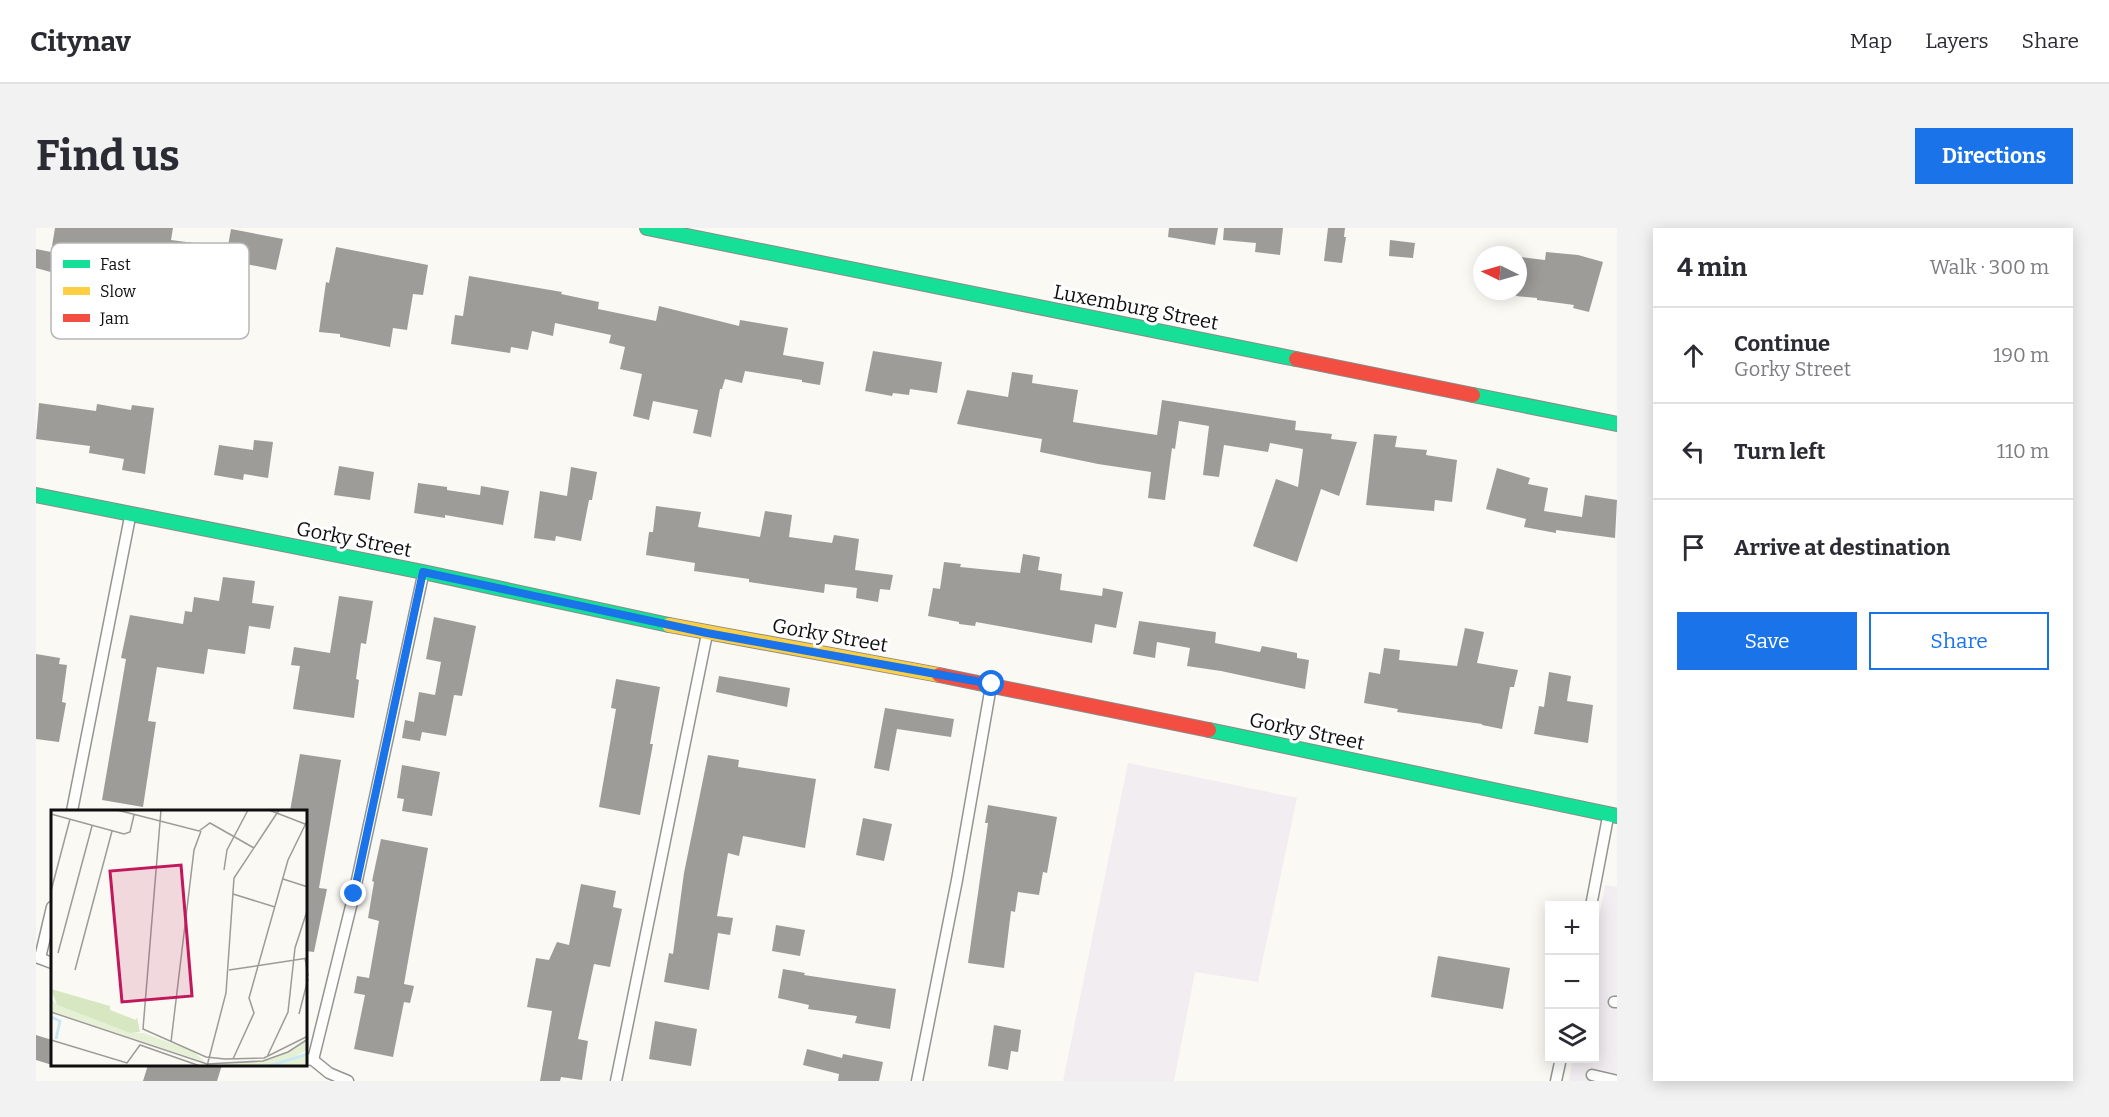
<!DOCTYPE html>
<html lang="en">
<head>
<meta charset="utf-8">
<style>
	body { margin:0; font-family:Bitter,serif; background:#f2f2f3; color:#2b2b33 }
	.controls { position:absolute; right:18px; bottom:18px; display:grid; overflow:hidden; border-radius:0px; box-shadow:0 3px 15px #0003 }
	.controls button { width:54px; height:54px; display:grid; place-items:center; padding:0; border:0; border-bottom:2px solid #e1e1e2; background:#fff; color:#2b2b33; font:30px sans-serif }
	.compass { position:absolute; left:1437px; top:18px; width:54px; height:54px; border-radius:50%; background:#fff; box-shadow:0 3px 15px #0003; rotate:275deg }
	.stop { position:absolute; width:18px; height:18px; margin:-14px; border:4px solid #1a73e8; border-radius:50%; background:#fff }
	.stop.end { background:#1a73e8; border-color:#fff; box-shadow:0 2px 6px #0008 }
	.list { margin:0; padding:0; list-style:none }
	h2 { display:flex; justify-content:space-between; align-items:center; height:78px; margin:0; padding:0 24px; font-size:26px }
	h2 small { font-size:20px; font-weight:400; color:#7c7c81 }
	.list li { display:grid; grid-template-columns:39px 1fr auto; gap:18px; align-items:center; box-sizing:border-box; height:96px; padding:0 24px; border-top:2px solid #e1e1e2 }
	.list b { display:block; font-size:22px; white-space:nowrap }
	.list p { margin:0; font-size:20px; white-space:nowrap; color:#7c7c81 }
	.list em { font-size:20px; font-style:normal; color:#7c7c81 }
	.actions { display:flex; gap:12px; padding:18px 24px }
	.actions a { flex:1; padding:14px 0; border:2px solid #1a73e8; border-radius:0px; text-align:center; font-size:21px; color:#1a73e8 }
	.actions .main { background:#1a73e8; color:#fff }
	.icon { flex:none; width:33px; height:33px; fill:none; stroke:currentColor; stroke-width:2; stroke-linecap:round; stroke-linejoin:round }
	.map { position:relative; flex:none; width:1581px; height:853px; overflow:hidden; border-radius:0px }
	header { display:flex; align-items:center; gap:36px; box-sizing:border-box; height:84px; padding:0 30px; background:#fff; border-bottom:2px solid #e1e1e2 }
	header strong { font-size:28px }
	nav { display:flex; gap:33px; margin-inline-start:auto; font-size:21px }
	.intro { display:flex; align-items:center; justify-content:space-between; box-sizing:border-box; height:144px; padding:0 36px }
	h1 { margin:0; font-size:42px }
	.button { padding:15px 27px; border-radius:0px; background:#1a73e8; color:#fff; font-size:21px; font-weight:700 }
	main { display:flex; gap:36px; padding:0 36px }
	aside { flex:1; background:#fff; border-radius:0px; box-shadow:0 3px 15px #0003 }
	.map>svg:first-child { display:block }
	.industrial { fill:#f2edf0 }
	.building { fill:#9e9c99 }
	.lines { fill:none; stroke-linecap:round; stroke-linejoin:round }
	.lane-casing { stroke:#949492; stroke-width:13 }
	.fast-casing { stroke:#8b8a88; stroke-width:16 }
	.slow-casing { stroke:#8b8a88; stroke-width:16 }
	.jam-casing { stroke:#8b8a88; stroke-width:16 }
	.lane { stroke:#fefefd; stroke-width:10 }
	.fast { stroke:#16e098; stroke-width:14 }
	.slow { stroke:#ffcf43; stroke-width:14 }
	.jam { stroke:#f24e42; stroke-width:14 }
	.route { stroke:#1a73e8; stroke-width:8 }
	.labels { text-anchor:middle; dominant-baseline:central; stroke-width:6; stroke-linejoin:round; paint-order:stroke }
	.street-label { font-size:20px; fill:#0e0e0e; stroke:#fff }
	.inset-river { fill:none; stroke:#cae8f4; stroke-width:3 }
	.inset-road { fill:none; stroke:#9c9b98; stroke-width:1.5 }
	.view { fill:#c2185b; fill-opacity:0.15; stroke:#c2185b; stroke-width:3 }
	.inset-edge { fill:none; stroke:#0e0e0e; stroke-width:3 }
	.key { fill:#fff; stroke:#b7b7b7; stroke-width:1.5 }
	.key-label { font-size:16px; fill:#0e0e0e }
</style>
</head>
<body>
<header>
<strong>Citynav</strong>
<nav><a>Map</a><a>Layers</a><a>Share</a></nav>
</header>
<div class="intro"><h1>Find us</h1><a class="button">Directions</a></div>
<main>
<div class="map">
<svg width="1581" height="853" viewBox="0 0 1581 853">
	<rect width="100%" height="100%" fill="#faf9f4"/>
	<g class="industrial">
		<polygon points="1092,535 1261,570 1222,754 1159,744 1138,853 1027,853"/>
		<polygon points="1569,657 1581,659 1581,853 1533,853 1537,831 1558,830 1559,712"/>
	</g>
	<g class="building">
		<polygon points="19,0 137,0 135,12 158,15 156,23 190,29 195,1 247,11 240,42 210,36 206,54 174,47 174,44 107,34 107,38 33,25 29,48 0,40 0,21 15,24"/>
		<polygon points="1133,0 1182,0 1179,17 1132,9"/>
		<polygon points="1188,0 1247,0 1244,27 1219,24 1220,15 1187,12"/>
		<polygon points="1292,0 1309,0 1308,9 1310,9 1306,35 1288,33"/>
		<polygon points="1354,12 1379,15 1377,30 1353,28"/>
		<polygon points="300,19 392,37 387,67 377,66 371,102 357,100 354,119 304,109 304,106 283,104 290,54 293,55"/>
		<polygon points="1510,24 1542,27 1567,34 1553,84 1537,80 1538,77 1501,72 1501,70 1480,68 1485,29 1509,32"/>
		<polygon points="433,48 526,64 525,66 563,74 562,81 620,93 623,78 703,98 704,92 752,100 747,127 788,134 784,157 766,154 766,152 709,143 706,155 689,151 686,161 684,161 675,209 657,205 662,182 617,173 613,192 597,188 606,146 584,141 589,119 573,115 575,107 519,95 517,108 496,103 492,122 475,119 474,125 415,116 419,87 427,88"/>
		<polygon points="837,123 906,134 901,165 874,161 873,167 857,165 856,168 829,163"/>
		<polygon points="976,144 997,147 996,155 1042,162 1037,194 1121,207 1126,172 1260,193 1259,202 1296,206 1295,211 1321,214 1303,268 1285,261 1261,334 1217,318 1240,251 1262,259 1267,221 1234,215 1232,224 1188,217 1183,249 1167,247 1173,198 1143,193 1139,221 1136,220 1129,272 1112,270 1115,244 1062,236 1004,224 1006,211 921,196 931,162 972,169"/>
		<polygon points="3,175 60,183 61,176 95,182 96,177 118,180 109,246 86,242 88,231 53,225 54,218 0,211"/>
		<polygon points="1338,206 1361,208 1359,219 1391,222 1390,227 1421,232 1416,274 1399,272 1398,283 1330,277"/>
		<polygon points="218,212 237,214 232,250 208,246 207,252 178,247 183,217 217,222"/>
		<polygon points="303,238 338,244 334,272 298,267"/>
		<polygon points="535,239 561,244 556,272 553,272 545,313 520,308 519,313 498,310 504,263 531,268"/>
		<polygon points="1461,240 1494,250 1492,256 1512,260 1508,283 1546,289 1549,267 1581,272 1579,310 1520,302 1520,305 1488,299 1490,291 1450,281"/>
		<polygon points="382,255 411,259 411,262 444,267 445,258 473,263 467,297 409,287 409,290 378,285"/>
		<polygon points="620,278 665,284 662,299 724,309 729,283 756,287 753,309 796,315 798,307 823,311 819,342 857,347 854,362 844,361 842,374 820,370 821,360 789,356 788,365 713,354 713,351 658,343 659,335 610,327 613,304 617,304"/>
		<polygon points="987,326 1004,329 1002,342 1026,346 1024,362 1066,368 1067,360 1087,364 1080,400 1059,396 1056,415 940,394 939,398 923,396 923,394 892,388 897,360 904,361 908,334 925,336 924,339 984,345"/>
		<polygon points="187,349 219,353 216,375 238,378 234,401 213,398 209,426 172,421 168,446 121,439 112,493 120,494 107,579 66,572 90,431 85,430 94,387 147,396 149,383 156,384 158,369 183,373"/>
		<polygon points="303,368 337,373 330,416 325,415 320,451 323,452 318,490 257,481 264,438 255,437 258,419 294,425"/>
		<polygon points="398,389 440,398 426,468 418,467 410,508 386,504 384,513 366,510 369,492 378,494 383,464 399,467 405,434 390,431"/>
		<polygon points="1103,393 1180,404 1179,415 1224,424 1226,418 1261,425 1261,430 1273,432 1269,461 1185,443 1151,438 1154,420 1121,414 1119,430 1097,426"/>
		<polygon points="1429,400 1448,404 1441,435 1482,442 1478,459 1474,459 1466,501 1446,497 1446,496 1361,484 1362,481 1328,475 1333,444 1344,446 1348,420 1364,422 1363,432 1421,438"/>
		<polygon points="0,426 24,430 23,436 31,437 26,474 30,475 23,514 0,511"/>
		<polygon points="1513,444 1535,448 1531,473 1557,477 1552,515 1498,506 1503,478 1508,479"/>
		<polygon points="683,448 754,460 751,479 680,464"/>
		<polygon points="580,451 624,459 614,516 617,516 604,587 563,579 580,481 575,480"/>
		<polygon points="849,480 918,491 915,509 861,501 853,543 838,540"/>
		<polygon points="264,526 305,532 283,660 291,661 278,724 270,723 270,583 254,583"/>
		<polygon points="672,527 703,532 702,539 780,551 769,620 707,608 703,628 692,625 681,688 697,690 694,707 682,705 673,762 628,754 633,725 637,726 648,645"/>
		<polygon points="366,537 404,544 396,588 366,583 368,571 361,570"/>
		<polygon points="952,577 1021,589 1011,645 1007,644 1003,667 982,664 979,684 975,683 968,740 932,735 952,595 949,595"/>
		<polygon points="827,590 856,596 848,633 820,627"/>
		<polygon points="345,611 392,620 368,756 378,758 374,775 368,774 357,829 318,821 329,767 318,765 321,748 333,750 343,693 332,690 338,654 336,653"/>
		<polygon points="545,656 580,663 577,679 586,681 582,700 574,739 558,736 542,811 552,813 546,852 525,849 524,853 504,853 516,783 491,779 500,730 513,732 521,714 533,717"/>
		<polygon points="740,697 769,702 764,728 736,723"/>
		<polygon points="1402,728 1474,740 1467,781 1395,769"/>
		<polygon points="747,741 769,745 768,747 860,761 854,801 819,795 821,788 772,781 773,777 742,770"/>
		<polygon points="619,793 661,801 655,838 613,831"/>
		<polygon points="958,797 985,802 982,824 975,823 972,842 952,838"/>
		<polygon points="0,807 16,812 16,837 0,832"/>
		<polygon points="771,821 806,830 807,826 847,834 843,853 802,853 803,846 767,837"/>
		<polygon points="112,837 186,837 181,853 107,853"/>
	</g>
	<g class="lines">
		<g class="lane-casing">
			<g id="lane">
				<polyline points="36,583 94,289"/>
				<polyline points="1555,678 1572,589"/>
				<polyline points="0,729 16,735"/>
				<polyline points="4,730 16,679"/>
				<polyline points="1578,774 1581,774"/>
				<polyline points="270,831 277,832 293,845 312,853"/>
				<polyline points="277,832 318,666 387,347"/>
				<polyline points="1556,847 1581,853"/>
				<polyline points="580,853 671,406"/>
				<polyline points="881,853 921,652 955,458"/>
				<polyline points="1520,853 1525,830"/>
			</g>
		</g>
		<g class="fast-casing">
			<g id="fast">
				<polyline points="611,0 1260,131"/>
				<polyline points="1437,167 1581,196"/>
				<polyline points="0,267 387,344 633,397"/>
				<polyline points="1173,502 1581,588"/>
			</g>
		</g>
		<g class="slow-casing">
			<polyline id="slow" points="633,397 903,447"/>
		</g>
		<g class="jam-casing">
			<g id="jam">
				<polyline points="1260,131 1437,167"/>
				<polyline points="903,447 1173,502"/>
			</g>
		</g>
		<use href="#lane" class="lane"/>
		<use href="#fast" class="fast"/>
		<use href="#slow" class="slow"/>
		<use href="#jam" class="jam"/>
	</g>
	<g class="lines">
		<polyline class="route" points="318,666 387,344 671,405 956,456"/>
	</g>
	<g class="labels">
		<g class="street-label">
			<text transform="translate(1100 79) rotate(11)">Luxemburg Street</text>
			<text transform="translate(318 311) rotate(11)">Gorky Street</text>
			<text transform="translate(794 407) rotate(10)">Gorky Street</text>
			<text transform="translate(1271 503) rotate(12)">Gorky Street</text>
		</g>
	</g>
	<g transform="translate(15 582)">
		<rect width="256" height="256" fill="#faf9f4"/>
		<path d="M 0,188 L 6,195 L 79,223 L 93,223 L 143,242 L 154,252 L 0,201 ZM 256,229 L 256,240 L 232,253 L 256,244 L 256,256 L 157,256 L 212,251 L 237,242 Z" fill="#e5f0d4"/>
		<path d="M 0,179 L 59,196 L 59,200 L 85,210 L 86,207 L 89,222 L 79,223 L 6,195 Z" fill="#d6e7c2"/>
		<path class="inset-river" d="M 0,207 L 9,211 L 5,229M 218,256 L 257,244"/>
		<path class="inset-road" d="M 66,0 L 148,21 L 159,13 L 203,38M 110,0 L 92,219 L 155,247 L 174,249 L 213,248 L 257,226M 218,0 L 254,14M 0,4 L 73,24 L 79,22 L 83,5M 173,60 L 176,40 L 197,0M 232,69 L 257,77M 0,81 L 19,9M 182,84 L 224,97M 7,143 L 41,16M 254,148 L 257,166M 24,160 L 61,21M 178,160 L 257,148M 0,202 L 156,254 L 212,251 L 237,242 L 257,229M 248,204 L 257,169M 0,230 L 76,253 L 89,235 L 149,256M 120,232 L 143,40 L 150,21M 216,247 L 237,202 L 244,138 L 257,98M 182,249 L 203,203 L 198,188 L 237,50 L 257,9M 156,256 L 175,183 L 183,68 L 228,0"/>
		<path class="view" d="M 130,55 L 141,186 L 71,192 L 59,61 Z"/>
		<rect width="256" height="256" class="inset-edge"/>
	</g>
	<rect x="15" y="15" width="198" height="96" rx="9" class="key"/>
	<rect x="27" y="32" width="27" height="8" fill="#16e098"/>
	<rect x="27" y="59" width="27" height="8" fill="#ffcf43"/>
	<rect x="27" y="86" width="27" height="8" fill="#f24e42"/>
	<g class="key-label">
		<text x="64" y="42">Fast</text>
		<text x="64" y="69">Slow</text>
		<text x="64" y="96">Jam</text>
	</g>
</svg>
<div class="controls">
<button>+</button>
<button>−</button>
<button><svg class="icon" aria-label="layers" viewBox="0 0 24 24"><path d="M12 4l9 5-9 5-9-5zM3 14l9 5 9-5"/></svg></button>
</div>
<svg class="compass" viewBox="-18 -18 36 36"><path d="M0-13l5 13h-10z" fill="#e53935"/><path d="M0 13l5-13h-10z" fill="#7c7c81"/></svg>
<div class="stop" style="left:956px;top:456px"></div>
<div class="stop end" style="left:318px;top:666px"></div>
</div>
<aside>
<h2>4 min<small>Walk · 300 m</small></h2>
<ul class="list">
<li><svg class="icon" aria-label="ahead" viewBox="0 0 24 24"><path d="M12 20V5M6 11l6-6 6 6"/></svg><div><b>Continue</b><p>Gorky Street</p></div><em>190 m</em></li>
<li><svg class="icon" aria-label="left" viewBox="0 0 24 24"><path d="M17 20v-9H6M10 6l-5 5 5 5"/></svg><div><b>Turn left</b></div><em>110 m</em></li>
<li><svg class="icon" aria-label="arrive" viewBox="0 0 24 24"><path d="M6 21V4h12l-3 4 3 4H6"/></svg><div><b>Arrive at destination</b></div></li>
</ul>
<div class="actions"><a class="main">Save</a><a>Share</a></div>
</aside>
</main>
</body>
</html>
